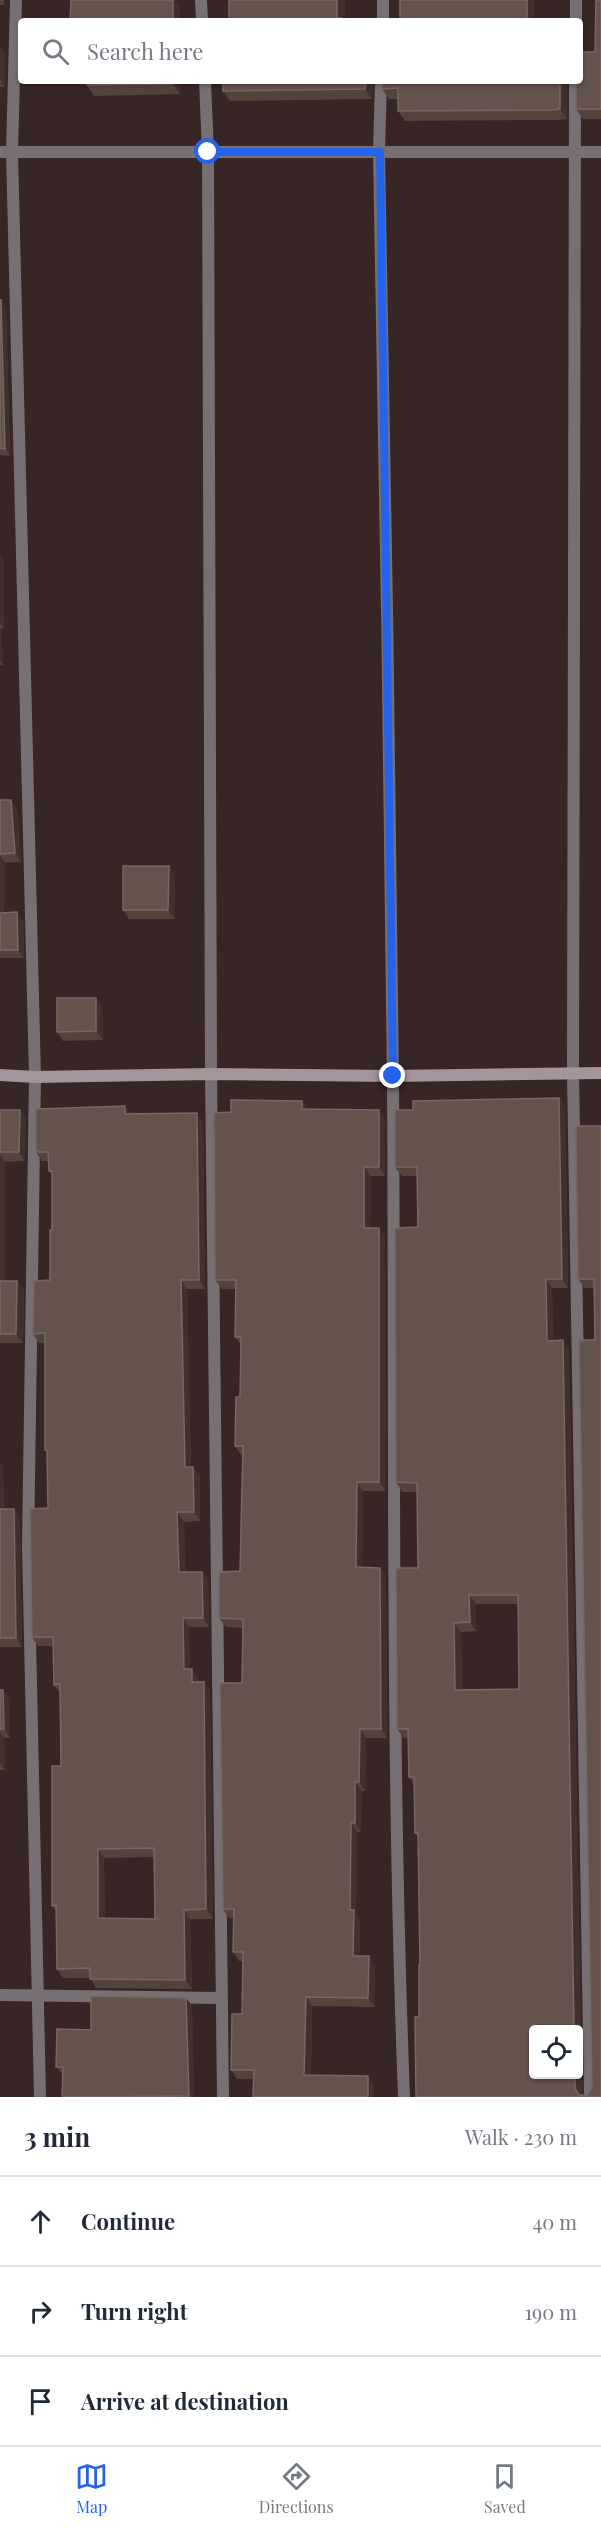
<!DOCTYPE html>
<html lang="en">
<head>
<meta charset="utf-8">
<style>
	body { margin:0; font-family:"Playfair Display",serif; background:#f2f2f3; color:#1f2937 }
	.controls { position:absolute; right:18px; bottom:18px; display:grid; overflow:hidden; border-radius:6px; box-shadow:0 2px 4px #0004 }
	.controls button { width:54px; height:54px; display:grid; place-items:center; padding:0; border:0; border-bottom:2px solid #e0e1e3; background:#fff; color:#1f2937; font:30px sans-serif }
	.stop { position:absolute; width:18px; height:18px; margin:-14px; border:4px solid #2563eb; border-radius:50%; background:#fff }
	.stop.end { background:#2563eb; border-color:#fff; box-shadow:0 2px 6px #0008 }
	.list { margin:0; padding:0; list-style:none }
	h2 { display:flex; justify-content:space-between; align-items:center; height:78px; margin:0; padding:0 24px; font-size:26px }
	h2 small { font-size:20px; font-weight:400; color:#747a83 }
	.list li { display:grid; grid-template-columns:39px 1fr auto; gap:18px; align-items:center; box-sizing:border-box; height:90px; padding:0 24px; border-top:2px solid #e0e1e3 }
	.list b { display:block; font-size:22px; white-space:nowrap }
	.list em { font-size:20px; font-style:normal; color:#747a83 }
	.icon { flex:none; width:33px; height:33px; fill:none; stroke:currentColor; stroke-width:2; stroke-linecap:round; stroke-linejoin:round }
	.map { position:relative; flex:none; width:601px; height:2097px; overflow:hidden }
	.search { position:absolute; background:#fff; box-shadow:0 2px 4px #0004; left:18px; right:18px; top:18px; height:66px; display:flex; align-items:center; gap:15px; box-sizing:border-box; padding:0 21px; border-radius:6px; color:#747a83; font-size:22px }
	.sheet { height:348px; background:#fff }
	nav { display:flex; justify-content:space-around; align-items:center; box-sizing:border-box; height:84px; border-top:2px solid #e0e1e3; background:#fff; font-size:16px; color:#747a83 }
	nav a { display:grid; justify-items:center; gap:3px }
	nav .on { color:#2563eb }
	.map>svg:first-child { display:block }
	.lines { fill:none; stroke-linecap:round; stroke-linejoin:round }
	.street { stroke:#786f72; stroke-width:12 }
	.secondary { stroke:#a4959b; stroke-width:12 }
	.wall { fill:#54423c; fill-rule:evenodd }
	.shaded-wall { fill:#42302c }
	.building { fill:#64524c; stroke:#786762; stroke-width:1.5; fill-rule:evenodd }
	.route { stroke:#2563eb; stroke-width:8 }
</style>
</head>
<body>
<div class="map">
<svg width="601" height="2097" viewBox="0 0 601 2097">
	<rect width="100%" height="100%" fill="#382525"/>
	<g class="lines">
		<g class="street">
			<polyline points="16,0 12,152 35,1077 28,1546 40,2097"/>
			<polyline points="201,0 202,21"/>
			<polyline points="383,21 383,0"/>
			<polyline points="576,21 576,0"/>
			<polyline points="205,81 208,152 211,1074 223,2097"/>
			<path d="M 381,81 L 379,152 C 384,462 391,771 393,1081 C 395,1420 391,1758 404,2097"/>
			<polyline points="575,81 573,1073 590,2097"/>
			<polyline points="0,152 601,152"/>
			<polyline points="0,1995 221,1998"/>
		</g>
		<polyline class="secondary" points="0,1075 35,1077 211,1074 393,1076 601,1073"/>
	</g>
	<g class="wall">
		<rect x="0" y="0" width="4" height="5"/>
		<polygon points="601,0 601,119 583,119 576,109 595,52"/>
		<polygon points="0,47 5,54 5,87 0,87"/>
		<polygon points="180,81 180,94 94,96 87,85"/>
		<polygon points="223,81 373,81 372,99 230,101 223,91"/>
		<polygon points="382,81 567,81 567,119 557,120 405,121 398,111 398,99 389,99 382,89"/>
		<polygon points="0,300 6,307 10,456 0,455"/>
		<polygon points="0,556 4,562 4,628 1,629 3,665 0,665"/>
		<polygon points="0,800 17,809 21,862 5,863 4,913 23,921 24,958 0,958"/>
		<polygon points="175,875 175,919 129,919 123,910"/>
		<polygon points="96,998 102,1007 103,1040 63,1041 57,1032"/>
		<path d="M 559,1098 L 565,1107 L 568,1288 L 552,1288 L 553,1340 L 569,1349 L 582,2095 L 587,2095 L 592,2088 L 594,1288 L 585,1288 L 578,1279 L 601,1126 L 601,2097 L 416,2097 L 420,1965 L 418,1837 L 415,1833 L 414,1784 L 409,1777 L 408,1738 L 404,1738 L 397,1729 L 418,1568 L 417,1492 L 402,1492 L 396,1482 L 418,1227 L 417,1176 L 402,1176 L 395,1167 L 413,1110 ZM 476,1604 L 518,1604 L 519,1689 L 462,1690 L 461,1632 L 476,1631 Z"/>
		<polygon points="302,1101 308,1109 385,1119 385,1176 371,1176 370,1228 385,1237 386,1491 363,1491 362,1567 380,1568 386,1576 387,1738 366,1738 365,1791 362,1791 361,1832 357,1832 356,1913 360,1919 360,1956 369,1956 375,1965 375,2007 312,2006 311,2075 368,2076 374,2085 374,2097 253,2097 254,2079 237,2079 231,2070 242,2014 242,1961 239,1961 233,1952 234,1918 229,1918 223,1909 242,1683 242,1628 226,1627 219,1618 240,1571 242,1455 241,1455 235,1446 240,1397 241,1345 235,1337 236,1289 222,1289 215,1280 231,1112"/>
		<path d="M 125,1106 L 131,1114 L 203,1122 L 205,1289 L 187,1289 L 191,1467 L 200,1476 L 200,1521 L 184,1522 L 185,1572 L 202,1572 L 209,1581 L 209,1627 L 189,1627 L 190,1669 L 192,1669 L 198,1678 L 199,1682 L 210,1691 L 213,1919 L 190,1919 L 192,1989 L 96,1988 L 90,1978 L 63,1978 L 57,1969 L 56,1911 L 52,1906 L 61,1766 L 60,1693 L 54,1685 L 53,1646 L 38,1646 L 32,1637 L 48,1508 L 48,1454 L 45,1450 L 45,1343 L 39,1343 L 33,1334 L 50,1280 L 52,1230 L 52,1175 L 49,1171 L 48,1161 L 42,1161 L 36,1152 ZM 154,1857 L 155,1919 L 105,1919 L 104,1858 Z"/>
		<polygon points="0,1110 20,1110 26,1119 25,1161 5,1162 5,1281 17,1281 24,1290 23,1343 0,1343"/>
		<polygon points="0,1462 3,1467 4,1509 14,1509 20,1518 22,1647 0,1647"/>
		<polygon points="0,1690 10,1699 10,1738 4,1738 5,1770 0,1770"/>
		<polygon points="186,1998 192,2006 194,2097 62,2097 63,2075 56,2067 91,2030"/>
	</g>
	<g class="shaded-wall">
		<polygon points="172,0 176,0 180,5 180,21 173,21"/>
		<polygon points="337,0 345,0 345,21 340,21 337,18"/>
		<rect x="527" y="0" width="7" height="21"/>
		<polygon points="0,47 5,54 5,87 0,79"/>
		<polygon points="173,81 180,81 180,94 173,84"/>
		<polygon points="366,81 373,81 372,99 365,89"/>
		<polygon points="560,81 567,81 567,119 560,109"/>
		<polygon points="1,300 6,307 10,456 5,449"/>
		<polygon points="0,556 4,562 4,628 0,622"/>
		<polygon points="0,627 1,629 3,665 0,661"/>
		<polygon points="11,800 17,809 21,862 15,853"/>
		<polygon points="0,855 5,863 4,921 0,916"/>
		<polygon points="169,866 175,875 175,919 168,910"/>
		<polygon points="17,912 23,921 24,958 18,950"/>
		<polygon points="96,998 102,1007 103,1040 96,1031"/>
		<polygon points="559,1098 565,1107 568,1288 562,1279"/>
		<polygon points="302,1101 309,1110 302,1109"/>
		<polygon points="125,1106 132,1115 125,1114"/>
		<polygon points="20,1110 26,1119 25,1161 19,1152"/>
		<polygon points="379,1110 385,1119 385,1176 379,1167"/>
		<polygon points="197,1113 203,1122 205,1289 199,1280"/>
		<polygon points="0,1154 5,1162 5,1290 0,1283"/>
		<polygon points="364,1167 371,1176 370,1237 364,1228"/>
		<polygon points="379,1228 385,1237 386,1491 379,1482"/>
		<polygon points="546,1279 552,1288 553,1350 547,1341"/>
		<polygon points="181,1280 187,1289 191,1477 185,1467"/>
		<polygon points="17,1281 24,1290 23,1343 16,1334"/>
		<polygon points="563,1340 569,1349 582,2097 581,2097 575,2088 575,2074 579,2074 579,2030 574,2030"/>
		<polygon points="0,1462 3,1467 4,1518 0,1513"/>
		<polygon points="193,1467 200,1476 200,1521 194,1512"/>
		<polygon points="357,1482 363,1491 362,1576 356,1567"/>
		<polygon points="14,1509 20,1518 22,1647 16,1638"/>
		<polygon points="177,1512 184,1522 185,1581 179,1572"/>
		<polygon points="380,1568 386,1576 387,1738 381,1729"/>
		<polygon points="202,1572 209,1581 209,1627 203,1618"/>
		<polygon points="469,1595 476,1604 476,1631 470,1622"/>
		<polygon points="183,1618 189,1627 190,1678 184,1669"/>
		<polygon points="454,1623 461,1632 462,1699 455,1690"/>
		<polygon points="192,1669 198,1678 199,1691 192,1682"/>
		<polygon points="204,1682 210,1691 213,1919 206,1909"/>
		<polygon points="3,1690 10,1699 10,1738 4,1729"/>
		<polygon points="360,1729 366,1738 365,1791 359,1782"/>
		<polygon points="0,1732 4,1738 5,1770 0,1763"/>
		<polygon points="355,1782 362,1791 361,1832 355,1823"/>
		<polygon points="351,1823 357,1832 356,1913 360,1919 360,1965 353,1956 350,1910"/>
		<polygon points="98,1849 104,1858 105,1928 98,1918"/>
		<polygon points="184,1910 190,1919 192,1989 185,1980"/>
		<polygon points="369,1956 375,1965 375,2007 368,1998"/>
		<polygon points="306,1997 312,2006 311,2084 304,2075"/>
		<polygon points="186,1998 192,2006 194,2097 189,2096"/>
		<polygon points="368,2076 374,2085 374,2097 368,2097"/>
	</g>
	<g class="building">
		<polygon points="71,0 173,0 173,21 70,21"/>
		<polygon points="229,0 337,0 337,18 341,18 341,21 229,21"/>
		<rect x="400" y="0" width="127" height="21"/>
		<polygon points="596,0 601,0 601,109 576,109 576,81 580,81 580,52 595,52"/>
		<polygon points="87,81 173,81 173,84 87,85"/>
		<polygon points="223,81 366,81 365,89 223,91"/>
		<polygon points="382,81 560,81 560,109 550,110 398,111 398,88 382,89"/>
		<polygon points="0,300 1,300 5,449 0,448"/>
		<polygon points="0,800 11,800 15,853 0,854"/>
		<polygon points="123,866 169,866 168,910 123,910"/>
		<polygon points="17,912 18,950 0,950 0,913"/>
		<polygon points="57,998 96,998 96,1031 57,1032"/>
		<path d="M 559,1098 L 562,1279 L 546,1279 L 547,1341 L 563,1340 L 574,2030 L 534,2030 L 534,2074 L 575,2074 L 575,2088 L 579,2095 L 587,2095 L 592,2088 L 579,1340 L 595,1340 L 594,1279 L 578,1279 L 576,1126 L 601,1126 L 601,2097 L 416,2097 L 415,2017 L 419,2017 L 419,1965 L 420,1965 L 418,1833 L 415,1833 L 414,1777 L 409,1777 L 408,1729 L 397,1729 L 396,1568 L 418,1568 L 417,1483 L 396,1482 L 395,1228 L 418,1227 L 417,1167 L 395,1167 L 395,1110 L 413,1110 L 413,1101 ZM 469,1595 L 518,1595 L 519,1689 L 455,1690 L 454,1623 L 470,1622 Z"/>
		<polygon points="231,1100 302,1101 302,1109 379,1110 379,1167 364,1167 364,1228 379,1228 379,1482 357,1482 356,1567 380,1568 381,1729 360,1729 359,1782 355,1782 355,1823 351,1823 350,1910 354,1910 353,1956 369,1956 368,1998 306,1997 304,2075 368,2076 368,2097 253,2097 254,2070 231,2070 232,2014 242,2014 243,1952 233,1952 234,1909 223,1909 220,1683 242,1683 243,1619 219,1618 219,1572 240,1571 243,1446 235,1446 236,1397 240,1397 241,1337 235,1337 236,1280 215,1280 214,1113 231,1112"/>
		<path d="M 125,1106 L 125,1114 L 197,1113 L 199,1280 L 181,1280 L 185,1467 L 193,1467 L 194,1512 L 177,1512 L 179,1572 L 202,1572 L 203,1618 L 183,1618 L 184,1669 L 192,1669 L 192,1682 L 204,1682 L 206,1909 L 184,1910 L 185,1980 L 90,1979 L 90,1968 L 57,1969 L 56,1905 L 52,1906 L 52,1766 L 61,1766 L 60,1684 L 54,1685 L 53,1637 L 32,1637 L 30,1509 L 48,1508 L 47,1450 L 45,1450 L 45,1333 L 33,1334 L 34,1281 L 50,1280 L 50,1230 L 52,1230 L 52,1171 L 49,1171 L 48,1152 L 36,1152 L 36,1109 ZM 154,1848 L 155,1919 L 98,1918 L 98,1849 Z"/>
		<polygon points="0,1110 20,1110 19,1152 0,1152"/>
		<polygon points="0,1281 17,1281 16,1334 0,1334"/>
		<polygon points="0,1509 14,1509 16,1638 0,1638"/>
		<polygon points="0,1690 3,1690 4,1729 0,1729"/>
		<polygon points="91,1996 186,1998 189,2096 62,2097 63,2067 56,2067 57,2029 91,2030"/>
	</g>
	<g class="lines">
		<polyline class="route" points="208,152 380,152 393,1076"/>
	</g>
</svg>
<div class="controls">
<button><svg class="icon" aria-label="locate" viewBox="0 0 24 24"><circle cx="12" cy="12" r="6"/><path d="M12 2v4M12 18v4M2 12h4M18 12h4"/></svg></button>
</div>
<div class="stop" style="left:208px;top:152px"></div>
<div class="stop end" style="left:393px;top:1076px"></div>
<div class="search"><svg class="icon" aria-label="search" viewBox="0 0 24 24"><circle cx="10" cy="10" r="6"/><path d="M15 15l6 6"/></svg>Search here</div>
</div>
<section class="sheet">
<h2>3 min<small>Walk · 230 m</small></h2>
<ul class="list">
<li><svg class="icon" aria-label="ahead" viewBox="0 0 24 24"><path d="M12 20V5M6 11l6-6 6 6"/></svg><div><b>Continue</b></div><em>40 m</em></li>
<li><svg class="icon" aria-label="right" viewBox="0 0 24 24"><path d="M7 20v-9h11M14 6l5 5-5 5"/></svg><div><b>Turn right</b></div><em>190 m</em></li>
<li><svg class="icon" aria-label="arrive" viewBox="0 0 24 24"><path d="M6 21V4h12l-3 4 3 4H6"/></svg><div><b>Arrive at destination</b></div></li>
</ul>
</section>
<nav>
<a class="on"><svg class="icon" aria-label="map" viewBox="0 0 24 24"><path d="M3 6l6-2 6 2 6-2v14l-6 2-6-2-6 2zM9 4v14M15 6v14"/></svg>Map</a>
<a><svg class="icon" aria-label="directions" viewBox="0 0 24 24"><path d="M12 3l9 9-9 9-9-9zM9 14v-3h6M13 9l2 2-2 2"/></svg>Directions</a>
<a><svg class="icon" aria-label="saved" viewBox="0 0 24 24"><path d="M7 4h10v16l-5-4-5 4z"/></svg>Saved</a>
</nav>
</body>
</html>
